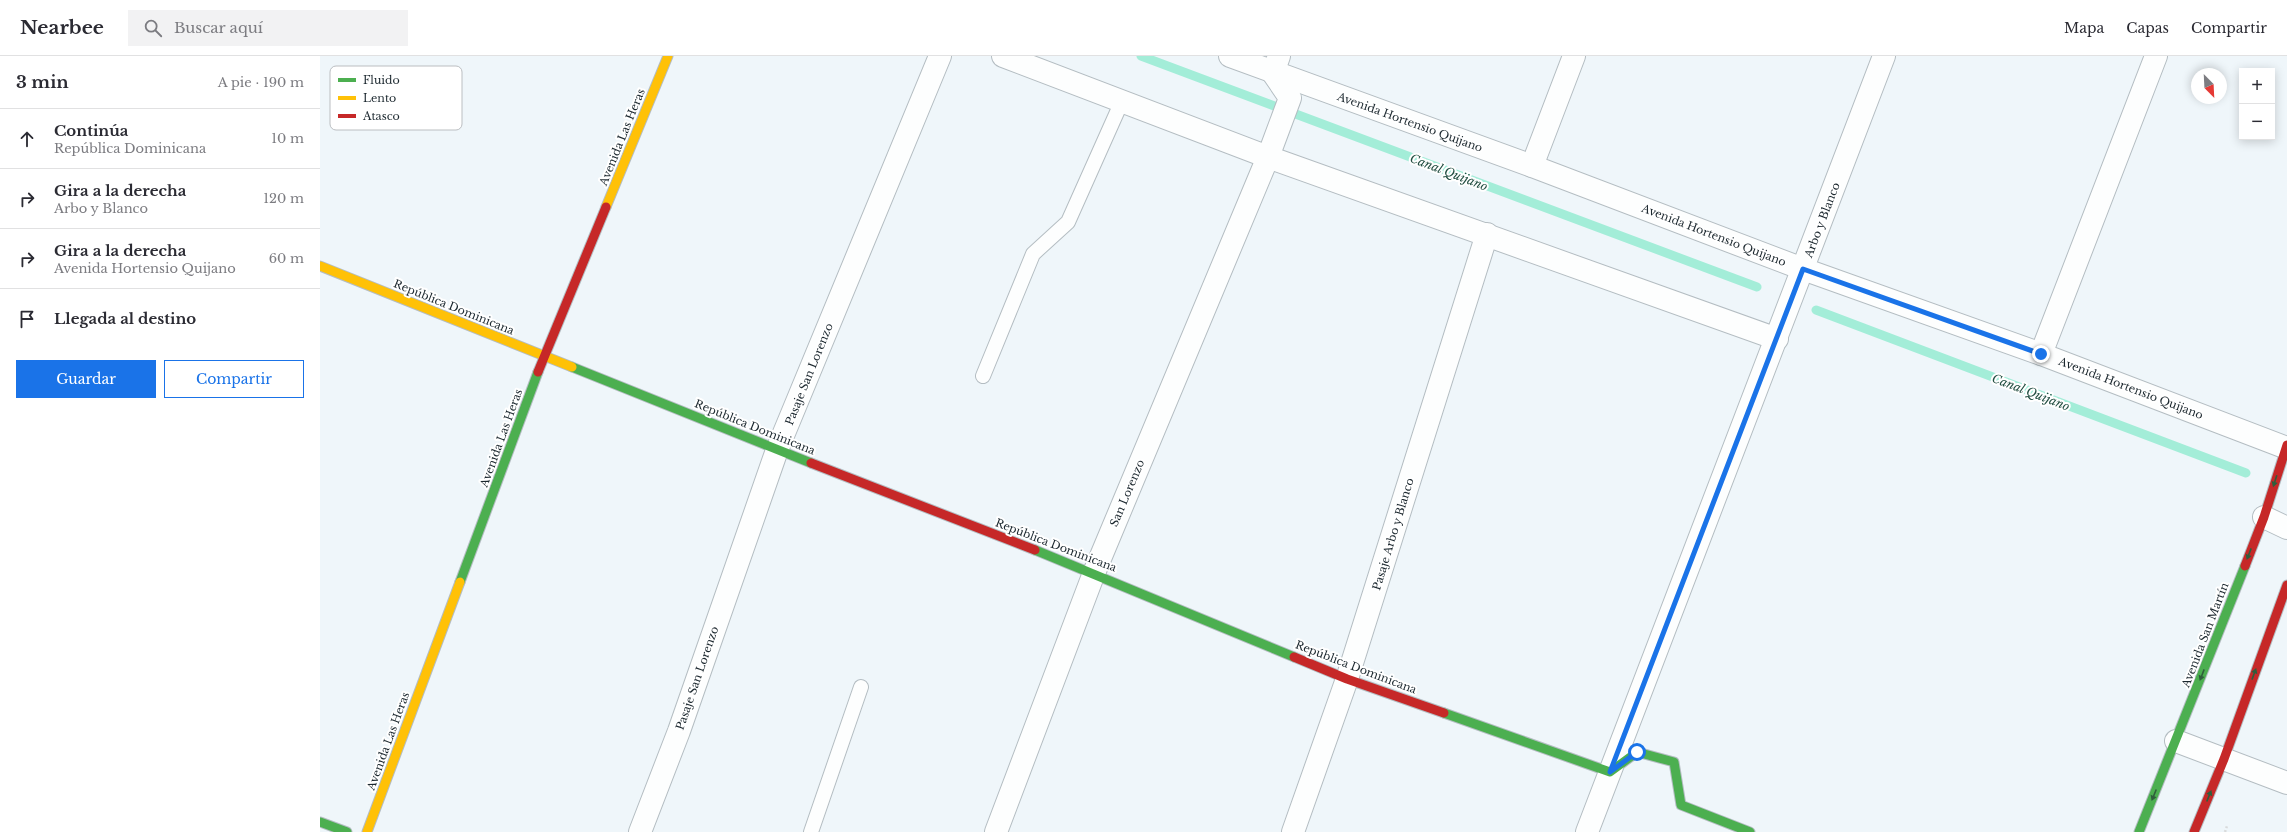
<!DOCTYPE html>
<html lang="es">
<head>
<meta charset="utf-8">
<style>
	body { margin:0; font-family:"Libre Baskerville",serif; background:#f2f2f3; color:#2b2b33 }
	.controls { position:absolute; right:12px; top:12px; display:grid; overflow:hidden; border-radius:0px; box-shadow:0 2px 10px #0003 }
	.controls button { width:36px; height:36px; display:grid; place-items:center; padding:0; border:0; border-bottom:1px solid #e1e1e2; background:#fff; color:#2b2b33; font:20px sans-serif }
	.compass { position:absolute; left:1871px; top:12px; width:36px; height:36px; border-radius:50%; background:#fff; box-shadow:0 2px 10px #0003; rotate:156deg }
	.stop { position:absolute; width:12px; height:12px; margin:-9px; border:3px solid #1a73e8; border-radius:50%; background:#fff }
	.stop.end { background:#1a73e8; border-color:#fff; box-shadow:0 1px 4px #0008 }
	.list { margin:0; padding:0; list-style:none }
	h2 { display:flex; justify-content:space-between; align-items:center; height:52px; margin:0; padding:0 16px; font-size:17px }
	h2 small { font-size:13px; font-weight:400; color:#7c7c81 }
	.list li { display:grid; grid-template-columns:26px 1fr auto; gap:12px; align-items:center; box-sizing:border-box; height:60px; padding:0 16px; border-top:1px solid #e1e1e2 }
	.list b { display:block; font-size:15px; white-space:nowrap }
	.list p { margin:0; font-size:13px; white-space:nowrap; color:#7c7c81 }
	.list em { font-size:13px; font-style:normal; color:#7c7c81 }
	.actions { display:flex; gap:8px; padding:12px 16px }
	.actions a { flex:1; padding:9px 0; border:1px solid #1a73e8; border-radius:0px; text-align:center; font-size:14px; color:#1a73e8 }
	.actions .main { background:#1a73e8; color:#fff }
	.icon { flex:none; width:22px; height:22px; fill:none; stroke:currentColor; stroke-width:2; stroke-linecap:round; stroke-linejoin:round }
	.map { position:relative; flex:none; width:1967px; height:776px; overflow:hidden }
	header { display:flex; align-items:center; gap:24px; box-sizing:border-box; height:56px; padding:0 20px; background:#fff; border-bottom:1px solid #e1e1e2 }
	header strong { font-size:19px }
	nav { display:flex; gap:22px; margin-inline-start:auto; font-size:14px }
	.search { width:280px; height:36px; background:#f2f2f3; display:flex; align-items:center; gap:10px; box-sizing:border-box; padding:0 14px; border-radius:0px; color:#7c7c81; font-size:15px }
	main { display:flex }
	aside { flex:1; background:#fff }
	.map>svg:first-child { display:block }
	.lines { fill:none; stroke-linecap:round; stroke-linejoin:round }
	.stream { stroke:#a3edd8; stroke-width:9 }
	.lane-casing { stroke:#b4bdc2; stroke-width:16 }
	.street-casing { stroke:#b4bdc2; stroke-width:24 }
	.fast-casing { stroke:#b4bdc2; stroke-width:11 }
	.slow-casing { stroke:#b4bdc2; stroke-width:11 }
	.jam-casing { stroke:#b4bdc2; stroke-width:11 }
	.path { stroke:#d8dadb; stroke-width:2.5; stroke-dasharray:2 2; stroke-linecap:butt }
	.lane { stroke:#fdfefe; stroke-width:14 }
	.street { stroke:#fdfefe; stroke-width:22 }
	.fast { stroke:#4caf50; stroke-width:9 }
	.slow { stroke:#ffc107; stroke-width:9 }
	.jam { stroke:#c62828; stroke-width:9 }
	.oneway { fill:#2f5e3c }
	.route { stroke:#1a73e8; stroke-width:5 }
	.labels { text-anchor:middle; dominant-baseline:central; stroke-width:4; stroke-linejoin:round; paint-order:stroke }
	.street-label { font-size:11px; fill:#1c282f; stroke:#fff }
	.water-label { font-size:12px; font-style:italic; fill:#224e41; stroke:#fff }
	.key { fill:#fff; stroke:#bbbec1; stroke-width:1 }
	.key-label { font-size:11px; fill:#1c282f }
</style>
</head>
<body>
<header>
<strong>Nearbee</strong>
<div class="search"><svg class="icon" aria-label="search" viewBox="0 0 24 24"><circle cx="10" cy="10" r="6"/><path d="M15 15l6 6"/></svg>Buscar aquí</div>
<nav><a>Mapa</a><a>Capas</a><a>Compartir</a></nav>
</header>
<main>
<aside>
<h2>3 min<small>A pie · 190 m</small></h2>
<ul class="list">
<li><svg class="icon" aria-label="ahead" viewBox="0 0 24 24"><path d="M12 20V5M6 11l6-6 6 6"/></svg><div><b>Continúa</b><p>República Dominicana</p></div><em>10 m</em></li>
<li><svg class="icon" aria-label="right" viewBox="0 0 24 24"><path d="M7 20v-9h11M14 6l5 5-5 5"/></svg><div><b>Gira a la derecha</b><p>Arbo y Blanco</p></div><em>120 m</em></li>
<li><svg class="icon" aria-label="right" viewBox="0 0 24 24"><path d="M7 20v-9h11M14 6l5 5-5 5"/></svg><div><b>Gira a la derecha</b><p>Avenida Hortensio Quijano</p></div><em>60 m</em></li>
<li><svg class="icon" aria-label="arrive" viewBox="0 0 24 24"><path d="M6 21V4h12l-3 4 3 4H6"/></svg><div><b>Llegada al destino</b></div></li>
</ul>
<div class="actions"><a class="main">Guardar</a><a>Compartir</a></div>
</aside>
<div class="map">
<svg width="1967" height="776" viewBox="0 0 1967 776">
	<rect width="100%" height="100%" fill="#eff6fa"/>
	<g class="lines">
		<g class="stream">
			<polyline points="821,0 1437,231"/>
			<polyline points="1496,254 1926,417"/>
		</g>
		<g class="lane-casing">
			<g id="lane">
				<polyline points="663,320 713,198 748,166 802,45"/>
				<polyline points="491,776 541,631"/>
			</g>
		</g>
		<g class="street-casing">
			<g id="street">
				<polyline points="683,0 948,101 1457,283"/>
				<polyline points="910,0 1212,110 1483,213 1721,298 1967,392"/>
				<polyline points="1212,110 1254,0"/>
				<polyline points="1721,298 1836,0"/>
				<polyline points="1944,461 1967,472"/>
				<polyline points="1856,685 1967,727"/>
				<polyline points="320,776 359,675 457,394 620,0"/>
				<polyline points="676,776 774,517 948,101 970,42 953,17 959,0"/>
				<polyline points="973,776 1027,623 1167,178"/>
				<polyline points="1267,776 1564,0"/>
			</g>
		</g>
		<g class="fast-casing">
			<g id="fast">
				<polyline points="252,311 491,407"/>
				<polyline points="715,494 974,601"/>
				<polyline points="140,526 218,316"/>
				<polyline points="1124,657 1290,716 1317,696 1354,706 1361,749 1430,776"/>
				<polyline points="0,766 27,776"/>
				<polyline points="1819,776 1925,510"/>
			</g>
		</g>
		<g class="slow-casing">
			<g id="slow">
				<polyline points="286,151 348,0"/>
				<polyline points="0,210 252,311"/>
				<polyline points="47,776 140,526"/>
			</g>
		</g>
		<g class="jam-casing">
			<g id="jam">
				<polyline points="218,316 286,151"/>
				<polyline points="491,407 715,494"/>
				<polyline points="1925,510 1944,461 1967,389"/>
				<polyline points="974,601 1027,623 1124,657"/>
				<polyline points="1874,776 1904,703 1967,529"/>
			</g>
		</g>
		<polyline class="path" points="1905,776 1907,770"/>
		<use href="#lane" class="lane"/>
		<use href="#street" class="street"/>
		<use href="#fast" class="fast"/>
		<use href="#slow" class="slow"/>
		<use href="#jam" class="jam"/>
	</g>
	<defs><path id="oneway-solid" d="M-6-.8H1V-3.2L6.5 0L1 3.2V.8H-6Z"/></defs>
	<g class="oneway">
		<use href="#oneway-solid" transform="translate(1955 425) rotate(108)"/>
		<use href="#oneway-solid" transform="translate(1929 498) rotate(111)"/>
		<use href="#oneway-solid" transform="translate(1934 618) rotate(-70)"/>
		<use href="#oneway-solid" transform="translate(1882 619) rotate(111)"/>
		<use href="#oneway-solid" transform="translate(1834 739) rotate(112)"/>
		<use href="#oneway-solid" transform="translate(1889 740) rotate(-68)"/>
	</g>
	<g class="lines">
		<polyline class="route" points="1317,696 1290,716 1483,213 1721,298"/>
	</g>
	<g class="labels">
		<g class="street-label">
			<text transform="translate(1090 66) rotate(20)">Avenida Hortensio Quijano</text>
			<text transform="translate(302 81) rotate(-68)">Avenida Las Heras</text>
			<text transform="translate(1502 164) rotate(-69)">Arbo y Blanco</text>
			<text transform="translate(1394 179) rotate(21)">Avenida Hortensio Quijano</text>
			<text transform="translate(134 251) rotate(22)">República Dominicana</text>
			<text transform="translate(489 318) rotate(-68)">Pasaje San Lorenzo</text>
			<text transform="translate(1811 332) rotate(21)">Avenida Hortensio Quijano</text>
			<text transform="translate(435 371) rotate(22)">República Dominicana</text>
			<text transform="translate(181 382) rotate(-70)">Avenida Las Heras</text>
			<text transform="translate(807 437) rotate(-67)">San Lorenzo</text>
			<text transform="translate(1073 478) rotate(-73)">Pasaje Arbo y Blanco</text>
			<text transform="translate(736 489) rotate(21)">República Dominicana</text>
			<text transform="translate(1885 579) rotate(-69)">Avenida San Martín</text>
			<text transform="translate(1036 611) rotate(21)">República Dominicana</text>
			<text transform="translate(377 622) rotate(-71)">Pasaje San Lorenzo</text>
			<text transform="translate(68 685) rotate(-70)">Avenida Las Heras</text>
		</g>
		<g class="water-label">
			<text transform="translate(1129 116) rotate(21)">Canal Quijano</text>
			<text transform="translate(1711 336) rotate(21)">Canal Quijano</text>
		</g>
	</g>
	<rect x="10" y="10" width="132" height="64" rx="6" class="key"/>
	<rect x="18" y="22" width="18" height="4" fill="#4caf50"/>
	<rect x="18" y="40" width="18" height="4" fill="#ffc107"/>
	<rect x="18" y="58" width="18" height="4" fill="#c62828"/>
	<g class="key-label">
		<text x="43" y="28">Fluido</text>
		<text x="43" y="46">Lento</text>
		<text x="43" y="64">Atasco</text>
	</g>
</svg>
<div class="controls">
<button>+</button>
<button>−</button>
</div>
<svg class="compass" viewBox="-18 -18 36 36"><path d="M0-13l5 13h-10z" fill="#e53935"/><path d="M0 13l5-13h-10z" fill="#7c7c81"/></svg>
<div class="stop" style="left:1317px;top:696px"></div>
<div class="stop end" style="left:1721px;top:298px"></div>
</div>
</main>
</body>
</html>
